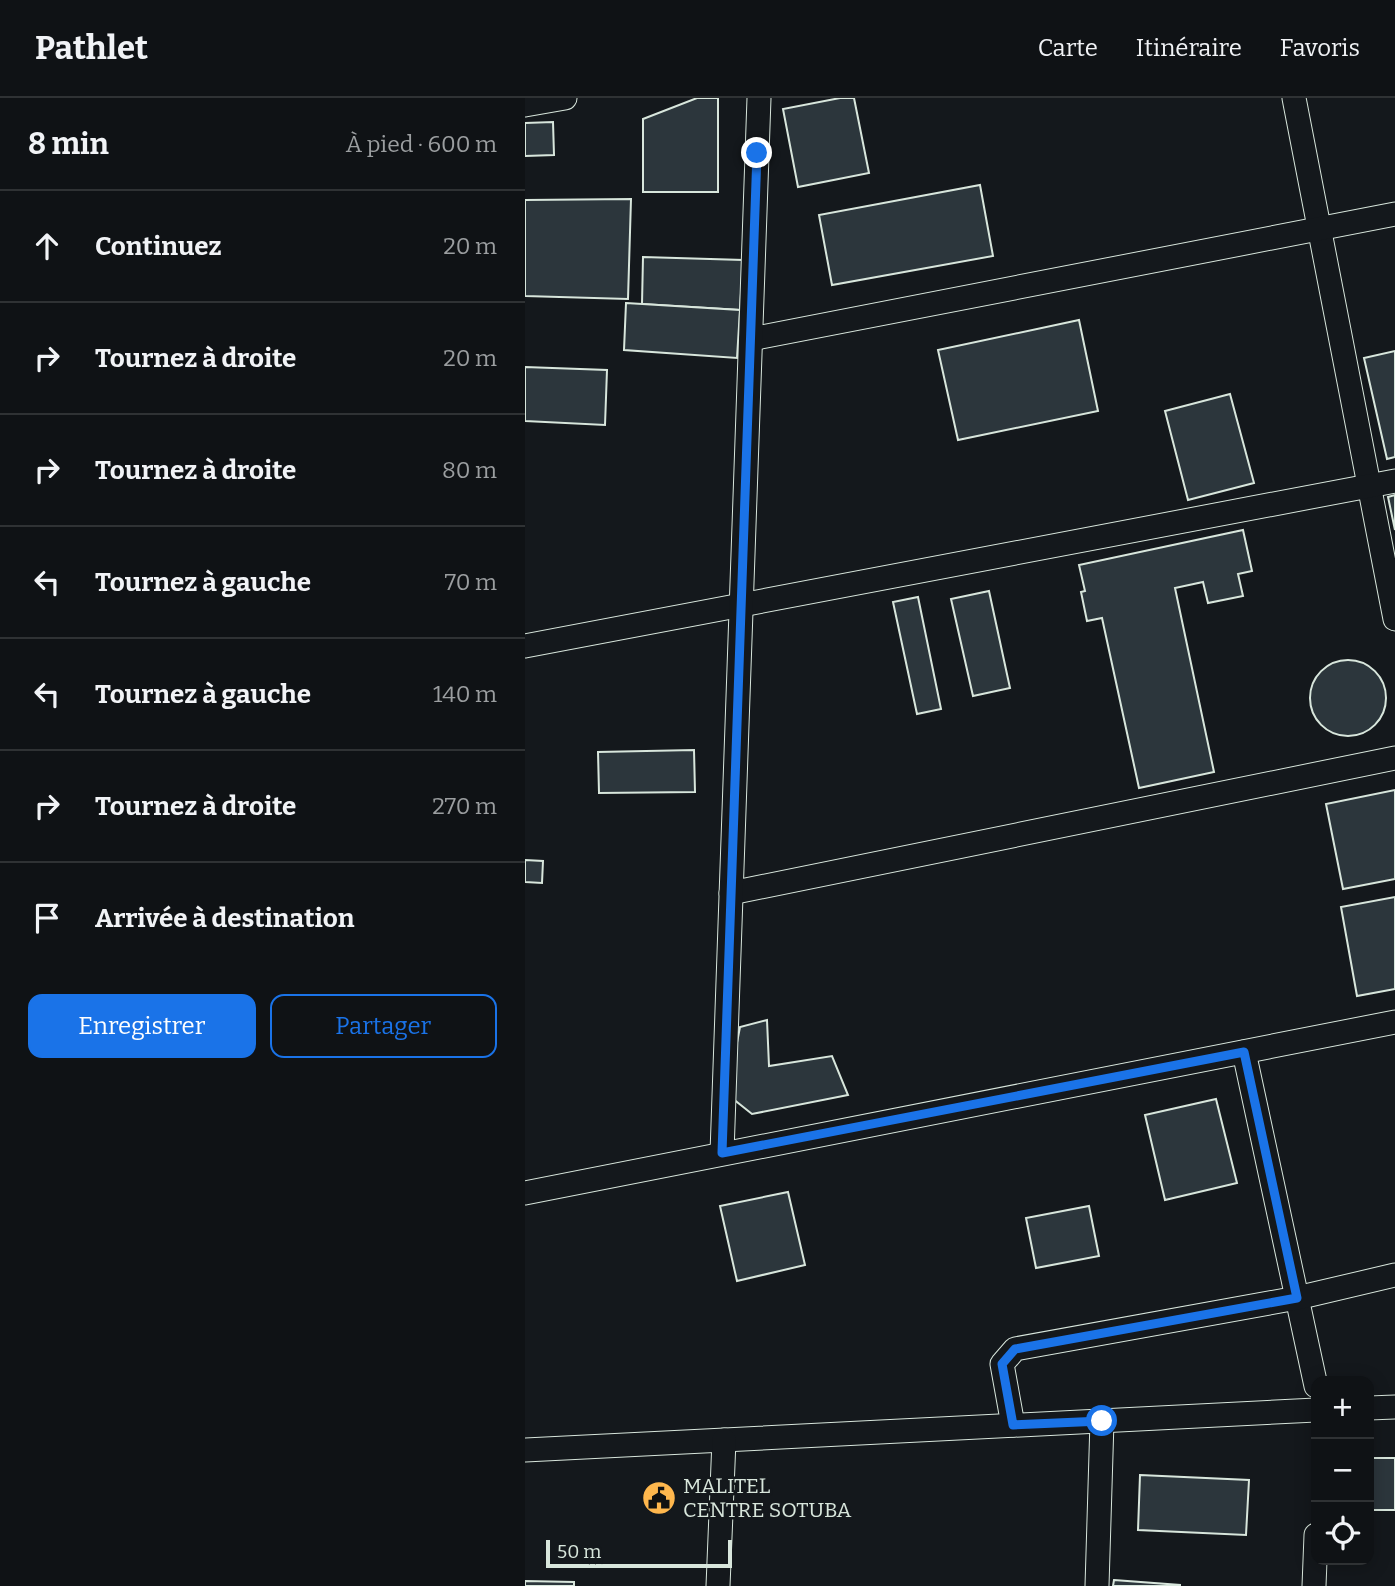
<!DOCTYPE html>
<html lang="fr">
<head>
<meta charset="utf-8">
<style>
	body { margin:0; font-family:Bitter,serif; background:#181b1e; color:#f1f3f6 }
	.controls { position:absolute; right:21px; bottom:21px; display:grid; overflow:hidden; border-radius:14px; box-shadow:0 4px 18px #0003 }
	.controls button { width:63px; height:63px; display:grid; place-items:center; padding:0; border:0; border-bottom:2px solid #2f3234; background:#0f1215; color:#f1f3f6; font:35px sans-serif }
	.scale { position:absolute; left:21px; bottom:18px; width:186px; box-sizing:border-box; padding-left:7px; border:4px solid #d8e6dc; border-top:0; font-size:19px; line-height:24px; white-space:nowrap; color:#d8e6dc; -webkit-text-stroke:5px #14181c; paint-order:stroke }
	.stop { position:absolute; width:21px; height:21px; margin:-16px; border:5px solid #1a73e8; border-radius:50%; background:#fff }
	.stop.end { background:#1a73e8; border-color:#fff; box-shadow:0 2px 7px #0008 }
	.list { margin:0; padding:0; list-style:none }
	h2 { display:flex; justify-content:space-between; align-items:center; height:91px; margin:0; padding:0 28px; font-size:30px }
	h2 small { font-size:23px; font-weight:400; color:#9b9ea0 }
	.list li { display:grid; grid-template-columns:46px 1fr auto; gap:21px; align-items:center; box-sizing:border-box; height:112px; padding:0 28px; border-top:2px solid #2f3234 }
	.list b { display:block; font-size:26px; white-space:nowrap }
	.list em { font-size:23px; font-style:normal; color:#9b9ea0 }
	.actions { display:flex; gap:14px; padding:21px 28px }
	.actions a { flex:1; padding:16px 0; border:2px solid #1a73e8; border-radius:14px; text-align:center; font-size:24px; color:#1a73e8 }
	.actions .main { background:#1a73e8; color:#fff }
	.icon { flex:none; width:38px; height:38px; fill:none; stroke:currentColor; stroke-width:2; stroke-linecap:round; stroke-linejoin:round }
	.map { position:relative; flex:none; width:870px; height:1488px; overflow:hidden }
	header { display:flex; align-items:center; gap:42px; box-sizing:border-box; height:98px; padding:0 35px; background:#0f1215; border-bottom:2px solid #2f3234 }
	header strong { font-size:33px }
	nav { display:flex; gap:38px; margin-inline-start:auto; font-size:24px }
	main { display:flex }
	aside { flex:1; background:#0f1215 }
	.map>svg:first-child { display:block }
	.building { fill:#2c363c; stroke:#d8e6dc; stroke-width:2 }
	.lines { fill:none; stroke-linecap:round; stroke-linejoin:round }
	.street-casing { stroke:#d8e6dc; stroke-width:25 }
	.street { stroke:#14181c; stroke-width:23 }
	.route { stroke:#1a73e8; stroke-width:9 }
	.labels { text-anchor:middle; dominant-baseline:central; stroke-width:5; stroke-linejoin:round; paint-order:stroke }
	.poi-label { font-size:21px; fill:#d8e6dc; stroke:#14181c; text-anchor:start }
</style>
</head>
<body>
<header>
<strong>Pathlet</strong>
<nav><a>Carte</a><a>Itinéraire</a><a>Favoris</a></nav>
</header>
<main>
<aside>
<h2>8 min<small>À pied · 600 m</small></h2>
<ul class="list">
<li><svg class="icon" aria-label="ahead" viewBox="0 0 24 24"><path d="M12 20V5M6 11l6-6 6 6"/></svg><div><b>Continuez</b></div><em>20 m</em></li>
<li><svg class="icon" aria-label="right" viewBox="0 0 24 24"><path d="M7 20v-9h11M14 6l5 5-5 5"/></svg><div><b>Tournez à droite</b></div><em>20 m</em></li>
<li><svg class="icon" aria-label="right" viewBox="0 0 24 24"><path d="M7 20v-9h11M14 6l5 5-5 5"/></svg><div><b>Tournez à droite</b></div><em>80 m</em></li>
<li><svg class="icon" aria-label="left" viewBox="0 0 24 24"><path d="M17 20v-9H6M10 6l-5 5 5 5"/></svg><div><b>Tournez à gauche</b></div><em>70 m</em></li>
<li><svg class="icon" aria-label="left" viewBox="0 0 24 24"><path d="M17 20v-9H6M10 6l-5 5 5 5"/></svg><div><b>Tournez à gauche</b></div><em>140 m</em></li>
<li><svg class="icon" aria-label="right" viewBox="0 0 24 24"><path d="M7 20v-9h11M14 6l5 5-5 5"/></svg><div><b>Tournez à droite</b></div><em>270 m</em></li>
<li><svg class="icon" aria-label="arrive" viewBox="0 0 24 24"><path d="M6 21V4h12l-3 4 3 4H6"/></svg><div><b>Arrivée à destination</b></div></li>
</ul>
<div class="actions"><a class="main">Enregistrer</a><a>Partager</a></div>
</aside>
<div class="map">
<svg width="870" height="1488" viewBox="0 0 870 1488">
	<rect width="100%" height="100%" fill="#14181c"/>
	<g class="building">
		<polygon points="172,0 193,0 193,94 118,94 118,21"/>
		<polygon points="315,0 329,0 344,75 273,89 258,11"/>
		<polygon points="28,24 29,57 0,58 0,25"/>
		<polygon points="455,87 468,158 307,187 294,117"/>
		<polygon points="106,101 103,201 0,198 0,102"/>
		<polygon points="118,159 218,162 215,212 117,206"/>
		<polygon points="101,205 215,212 212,260 99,252"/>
		<polygon points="554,222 573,313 433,342 413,252"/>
		<polygon points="870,253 870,359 862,361 839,260"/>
		<polygon points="0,269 82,272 80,327 0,323"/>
		<polygon points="705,296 729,385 663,402 640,313"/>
		<polygon points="870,397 870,432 863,399"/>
		<polygon points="718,432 727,473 713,476 718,498 683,505 678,484 650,490 689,674 614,690 577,520 562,523 556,494 560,493 554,467"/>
		<polygon points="464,493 485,590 448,598 426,501"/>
		<polygon points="393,499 416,611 392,616 368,504"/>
		<circle cx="823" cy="600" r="38"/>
		<polygon points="169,652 170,694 74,695 73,654"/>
		<polygon points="870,692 870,781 818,791 801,706"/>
		<polygon points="0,762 18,763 17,785 0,784"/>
		<polygon points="870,799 870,891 832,898 816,809"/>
		<polygon points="242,922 244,968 307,958 323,997 227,1016 202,996 215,929"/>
		<polygon points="691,1001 712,1085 640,1102 620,1017"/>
		<polygon points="263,1094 280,1167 212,1183 195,1108"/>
		<polygon points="564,1108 574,1158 511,1170 501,1120"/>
		<rect x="844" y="1360" width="26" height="52"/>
		<polygon points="615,1377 724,1382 721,1437 613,1432"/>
		<polygon points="589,1482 655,1487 655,1488 588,1488"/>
		<polygon points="0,1483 49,1484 49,1488 0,1488"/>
	</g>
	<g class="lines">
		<g class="street-casing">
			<g id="street">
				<polyline points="769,0 870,521"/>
				<polyline points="0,7 40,0"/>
				<polyline points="226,241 870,116"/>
				<polyline points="0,548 870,383"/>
				<polyline points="206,795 870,660"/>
				<polyline points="719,954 791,1288"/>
				<polyline points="197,1055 234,0"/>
				<polyline points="0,1095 870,924"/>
				<polyline points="844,1310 870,1309"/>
				<polyline points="488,1327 477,1266 490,1251 772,1200 870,1177"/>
				<polyline points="0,1352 791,1312"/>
				<polyline points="193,1488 199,1342"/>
				<polyline points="572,1488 577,1323"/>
				<polyline points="789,1488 791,1437"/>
			</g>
		</g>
		<use href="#street" class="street"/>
	</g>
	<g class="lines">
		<polyline class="route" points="232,55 197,1055 719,954 772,1200 490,1251 477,1266 488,1327 577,1323"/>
	</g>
	<defs>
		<g id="civic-disc" transform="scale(1.75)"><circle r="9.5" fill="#ffb74d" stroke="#14181c"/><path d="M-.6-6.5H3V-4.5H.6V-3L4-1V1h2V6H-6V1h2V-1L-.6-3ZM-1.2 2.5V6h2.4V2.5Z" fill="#111"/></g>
	</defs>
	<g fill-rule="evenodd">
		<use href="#civic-disc" x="134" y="1400"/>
	</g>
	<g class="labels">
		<g class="poi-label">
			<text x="158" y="1388">MALITEL<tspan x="158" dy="24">CENTRE SOTUBA</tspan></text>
		</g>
	</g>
</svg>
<div class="controls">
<button>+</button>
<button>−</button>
<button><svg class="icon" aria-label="locate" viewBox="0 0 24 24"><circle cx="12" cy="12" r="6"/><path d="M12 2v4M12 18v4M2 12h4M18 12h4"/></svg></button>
</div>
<div class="scale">50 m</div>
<div class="stop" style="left:577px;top:1323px"></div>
<div class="stop end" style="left:232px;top:55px"></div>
</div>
</main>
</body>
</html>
